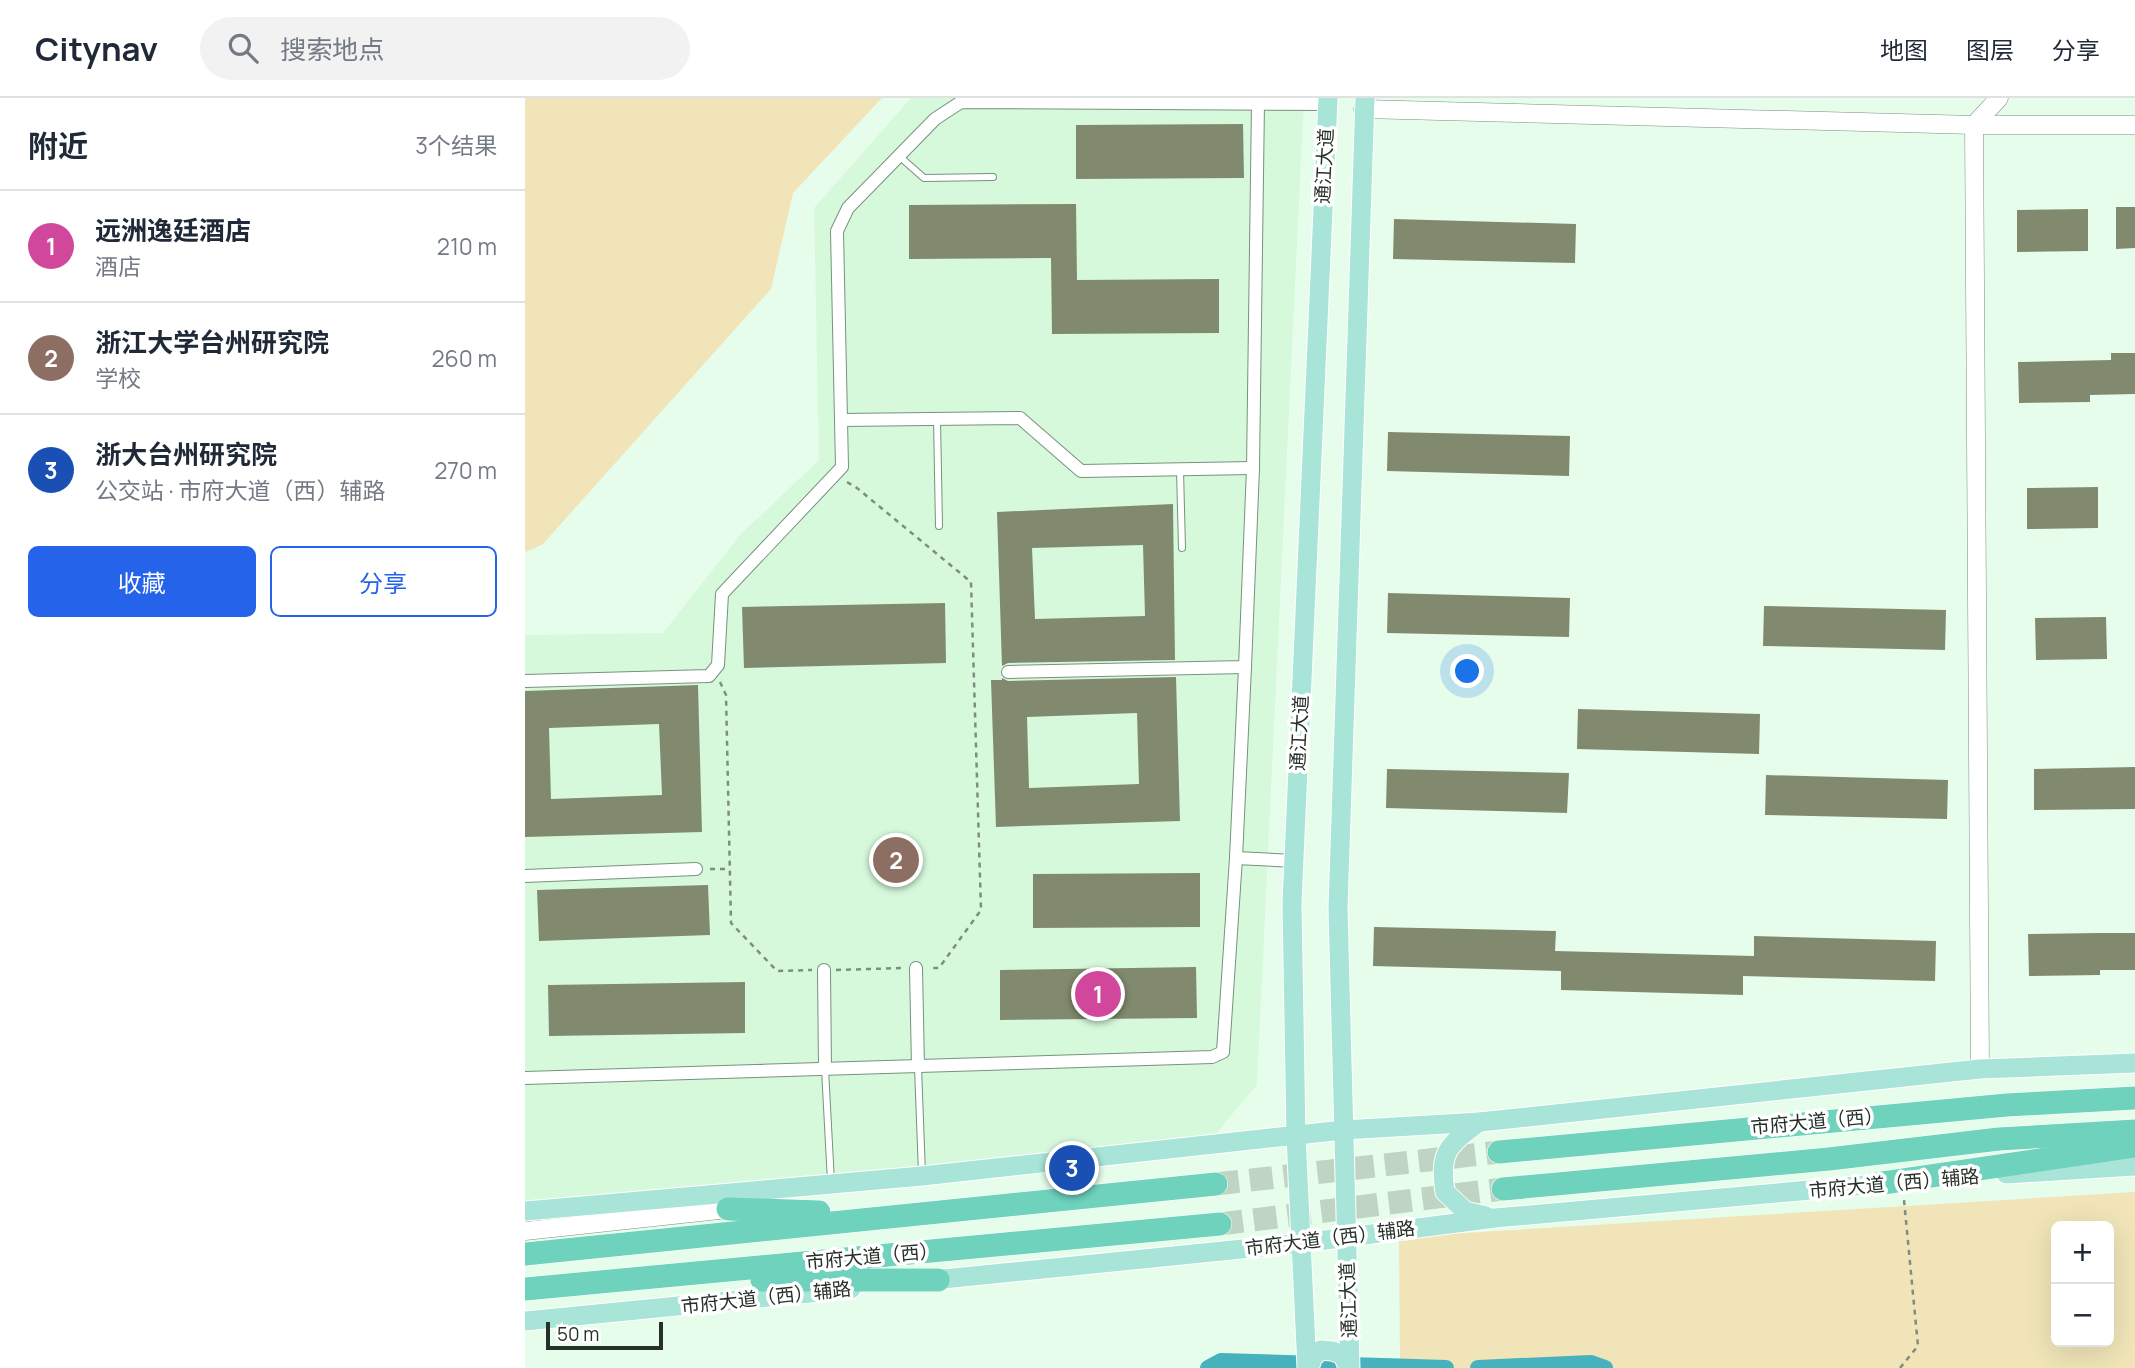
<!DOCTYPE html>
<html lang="zh">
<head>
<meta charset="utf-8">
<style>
	body { margin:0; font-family:Manrope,"Noto Sans SC",sans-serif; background:#f2f2f3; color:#1f2937 }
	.controls { position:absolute; right:21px; bottom:21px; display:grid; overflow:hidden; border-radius:10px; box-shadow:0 7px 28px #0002 }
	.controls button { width:63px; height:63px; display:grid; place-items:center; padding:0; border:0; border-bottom:2px solid #e0e1e3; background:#fff; color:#1f2937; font:35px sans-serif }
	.scale { position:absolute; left:21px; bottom:18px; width:117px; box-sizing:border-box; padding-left:7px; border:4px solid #263028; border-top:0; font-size:19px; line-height:24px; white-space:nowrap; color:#263028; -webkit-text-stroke:5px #fff; paint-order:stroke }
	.you { position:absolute; left:943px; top:574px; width:24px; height:24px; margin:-18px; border:5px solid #fff; border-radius:50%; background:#1a73e8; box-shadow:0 0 0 10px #1a73e833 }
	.badge { display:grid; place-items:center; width:46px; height:46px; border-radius:50%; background:#2563eb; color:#fff; font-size:23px; font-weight:700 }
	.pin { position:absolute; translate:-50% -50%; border:4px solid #fff; box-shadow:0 2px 7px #0006 }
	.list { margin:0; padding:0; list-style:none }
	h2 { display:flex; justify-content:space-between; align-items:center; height:91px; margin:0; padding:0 28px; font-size:30px }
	h2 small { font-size:23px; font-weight:400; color:#747a83 }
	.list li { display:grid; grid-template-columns:46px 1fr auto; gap:21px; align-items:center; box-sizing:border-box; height:112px; padding:0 28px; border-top:2px solid #e0e1e3 }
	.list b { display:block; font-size:26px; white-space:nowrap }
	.list p { margin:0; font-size:23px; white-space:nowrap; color:#747a83 }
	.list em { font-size:23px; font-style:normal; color:#747a83 }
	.actions { display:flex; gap:14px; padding:21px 28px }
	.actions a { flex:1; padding:16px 0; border:2px solid #2563eb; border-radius:10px; text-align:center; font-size:24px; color:#2563eb }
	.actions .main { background:#2563eb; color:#fff }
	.icon { flex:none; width:38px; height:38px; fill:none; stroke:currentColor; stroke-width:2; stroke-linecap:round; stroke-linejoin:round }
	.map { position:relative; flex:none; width:1610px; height:1270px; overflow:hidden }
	header { display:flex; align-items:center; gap:42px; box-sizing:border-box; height:98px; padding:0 35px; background:#fff; border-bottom:2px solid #e0e1e3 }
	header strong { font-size:33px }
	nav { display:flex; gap:38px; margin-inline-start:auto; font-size:24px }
	.search { width:490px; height:63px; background:#f2f2f3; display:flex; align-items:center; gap:18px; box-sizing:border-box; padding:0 24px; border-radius:38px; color:#747a83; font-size:26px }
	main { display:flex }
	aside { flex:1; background:#fff }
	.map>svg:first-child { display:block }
	.built { fill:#d6f9dc }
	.green { fill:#f0e4b8; fill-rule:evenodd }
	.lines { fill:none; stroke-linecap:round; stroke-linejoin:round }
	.canal { stroke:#47b1bd; stroke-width:16 }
	.building { fill:#818a6e; fill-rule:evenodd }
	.highway-tunnel { stroke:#c0d4c4; stroke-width:23; stroke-dasharray:23 11; stroke-linecap:butt }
	.lane-casing { stroke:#78927d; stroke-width:8 }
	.street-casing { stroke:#78927d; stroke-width:14 }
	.secondary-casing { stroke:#78927d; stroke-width:19 }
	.primary-casing { stroke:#fff; stroke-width:21 }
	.highway-casing { stroke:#fff; stroke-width:24 }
	.path { stroke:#7e8d81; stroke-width:2.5; stroke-dasharray:5 5; stroke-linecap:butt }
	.lane { stroke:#fff; stroke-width:6 }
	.street { stroke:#fff; stroke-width:12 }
	.secondary { stroke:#fff; stroke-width:18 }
	.primary { stroke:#a8e4d7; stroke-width:19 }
	.highway { stroke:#6ed2bd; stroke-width:23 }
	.labels { text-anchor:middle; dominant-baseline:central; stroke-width:7; stroke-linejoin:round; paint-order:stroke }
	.street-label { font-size:19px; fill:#263028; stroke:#fff }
</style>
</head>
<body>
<header>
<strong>Citynav</strong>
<div class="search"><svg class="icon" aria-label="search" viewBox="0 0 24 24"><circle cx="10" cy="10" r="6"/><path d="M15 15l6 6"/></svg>搜索地点</div>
<nav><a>地图</a><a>图层</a><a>分享</a></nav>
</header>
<main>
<aside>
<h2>附近<small>3个结果</small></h2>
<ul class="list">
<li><span class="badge" style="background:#d1479c">1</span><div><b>远洲逸廷酒店</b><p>酒店</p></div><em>210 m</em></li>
<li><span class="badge" style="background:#8d6e63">2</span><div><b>浙江大学台州研究院</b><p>学校</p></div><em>260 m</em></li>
<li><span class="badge" style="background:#1a4fb4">3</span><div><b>浙大台州研究院</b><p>公交站 · 市府大道（西）辅路</p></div><em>270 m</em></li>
</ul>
<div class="actions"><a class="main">收藏</a><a>分享</a></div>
</aside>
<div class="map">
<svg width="1610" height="1270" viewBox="0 0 1610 1270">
	<rect width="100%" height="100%" fill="#e7fdeb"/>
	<polygon class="built" points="386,0 779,0 732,987 688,1039 0,1107 0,537 138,535 215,437 294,362 289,110"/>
	<g class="green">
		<polygon points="0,0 357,0 268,95 246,191 17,447 0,454"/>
		<path d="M 1610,1094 L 1610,1270 L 875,1270 L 874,1139 ZM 1531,1128 L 1584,1128 L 1584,1244 L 1531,1244 Z"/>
	</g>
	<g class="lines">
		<g class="canal">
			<polyline points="683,1270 696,1263 921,1270"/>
			<polyline points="953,1270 1066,1265 1080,1270"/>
		</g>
	</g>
	<g class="building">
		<polygon points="718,26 719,80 551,81 551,27"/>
		<polygon points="551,106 552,182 694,181 694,235 527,236 526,160 384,161 384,107"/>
		<polygon points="1591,109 1610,109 1610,150 1591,151"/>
		<polygon points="1563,111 1563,153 1492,154 1492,112"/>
		<polygon points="869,121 1051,126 1050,165 868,161"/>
		<polygon points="1586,255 1610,255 1610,296 1565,297 1565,304 1494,305 1493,264 1586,262"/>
		<polygon points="863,334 1045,338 1044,378 862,373"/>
		<polygon points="1573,389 1573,430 1502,431 1502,390"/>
		<path d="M 648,406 L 650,562 L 483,565 L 477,568 L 472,414 ZM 618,447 L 620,518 L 510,521 L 507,450 Z"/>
		<polygon points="863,495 1045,500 1044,539 862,535"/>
		<polygon points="420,505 421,565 219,570 217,509"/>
		<polygon points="1239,508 1421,512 1420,552 1238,548"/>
		<polygon points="1581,519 1582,561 1511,562 1510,520"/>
		<path d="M 651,579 L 655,723 L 471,729 L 466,582 L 477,582 L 477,580 L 483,583 ZM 612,615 L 614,686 L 504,690 L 502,619 Z"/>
		<path d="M 173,587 L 177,734 L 0,739 L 0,593 ZM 134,626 L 137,697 L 26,701 L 24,630 Z"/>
		<polygon points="1053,611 1235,616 1234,656 1052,651"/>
		<polygon points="1610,669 1610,711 1509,712 1509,671"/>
		<polygon points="862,671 1044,675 1042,715 861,710"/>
		<polygon points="1241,677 1423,682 1422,721 1240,717"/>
		<polygon points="675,775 675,829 508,830 508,776"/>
		<polygon points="183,787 185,837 14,843 12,792"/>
		<polygon points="849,829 1031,833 1030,853 1229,858 1229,838 1411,843 1410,883 1218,878 1218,897 1036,892 1036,873 848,868"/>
		<polygon points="1574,835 1610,835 1610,872 1575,872 1575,877 1504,878 1503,836"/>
		<polygon points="671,869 672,920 475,922 475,872"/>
		<polygon points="220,884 220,935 24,938 23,887"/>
	</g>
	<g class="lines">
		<g class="highway-tunnel">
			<polyline points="691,1086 974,1054"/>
			<polyline points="695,1126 978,1091"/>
		</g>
		<g class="lane-casing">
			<g id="lane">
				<polyline points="374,58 399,80 468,79"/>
				<polyline points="412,321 414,428"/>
				<polyline points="655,372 657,450"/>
				<polyline points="393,969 397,1076"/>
				<polyline points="300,971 306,1084"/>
			</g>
		</g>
		<g class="street-casing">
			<g id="street">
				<polyline points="316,322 495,320 556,373 728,370"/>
				<polyline points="483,574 720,569 728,370 733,4"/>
				<polyline points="0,583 184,578 193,567 197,496 317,369 312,133 323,110 410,21 436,4 802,6"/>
				<polyline points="711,760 769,763"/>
				<polyline points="0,778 171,771"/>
				<polyline points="391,870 393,969"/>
				<polyline points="299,872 300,971"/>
				<polyline points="0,980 687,959 698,954 711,760 720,569"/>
			</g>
		</g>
		<g class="secondary-casing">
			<g id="secondary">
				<polyline points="838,11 1449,27 1610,27"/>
				<polyline points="1455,971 1449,27 1474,0"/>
				<polyline points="0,1133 203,1111"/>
			</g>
		</g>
		<g class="primary-casing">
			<g id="primary">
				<path d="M 954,1024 C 923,1047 914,1054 920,1094 L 940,1113 L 961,1118"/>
				<polyline points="1481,1076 1610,1068"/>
				<polyline points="0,1113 397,1078 818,1032 955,1024 1455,971 1610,965"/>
				<polyline points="398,1183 777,1145 970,1120 1364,1085"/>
				<polyline points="0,1223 326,1191"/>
				<polyline points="782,1270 771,1038 767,805 803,0"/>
				<polyline points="784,1270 788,1259 796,1252 807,1253 818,1257 823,1270"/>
				<polyline points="825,1270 813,810 840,0"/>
			</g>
		</g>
		<g class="highway-casing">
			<g id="highway">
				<polyline points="974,1054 1482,1007 1610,1000"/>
				<polyline points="1351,1086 1610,1048"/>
				<polyline points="978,1091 1304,1061 1474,1041 1610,1033"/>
				<polyline points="203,1111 294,1114"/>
				<polyline points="0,1156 691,1086"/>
				<polyline points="237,1182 413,1182"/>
				<polyline points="0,1191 695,1126"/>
			</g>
		</g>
		<g class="path">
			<polyline points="322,384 332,390 446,484 456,812 414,870 406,870"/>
			<polyline points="195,584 201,597 206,825 252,873 287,872"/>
			<polyline points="185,771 203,771"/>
			<polyline points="311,872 378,870"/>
			<polyline points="1375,1270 1393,1248 1379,1102"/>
		</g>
		<use href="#lane" class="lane"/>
		<use href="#street" class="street"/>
		<use href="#secondary" class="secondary"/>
		<use href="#primary" class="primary"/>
		<use href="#highway" class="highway"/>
	</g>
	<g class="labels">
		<g class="street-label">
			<text transform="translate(799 68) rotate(-87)">通江大道</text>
			<text transform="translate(774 635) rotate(-87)">通江大道</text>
			<text transform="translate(1292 1023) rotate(-5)">市府大道（西）</text>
			<text transform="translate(1369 1085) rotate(-5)">市府大道（西）辅路</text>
			<text transform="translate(805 1140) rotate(-7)">市府大道（西）辅路</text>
			<text transform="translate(347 1158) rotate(-5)">市府大道（西）</text>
			<text transform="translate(241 1199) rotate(-6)">市府大道（西）辅路</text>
			<text transform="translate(823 1202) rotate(-92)">通江大道</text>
		</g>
	</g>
</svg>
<div class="controls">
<button>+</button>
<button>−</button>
</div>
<div class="scale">50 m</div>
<div class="you"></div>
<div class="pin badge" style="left:573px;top:896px;background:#d1479c">1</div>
<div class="pin badge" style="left:371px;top:762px;background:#8d6e63">2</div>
<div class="pin badge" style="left:547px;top:1070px;background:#1a4fb4">3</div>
</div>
</main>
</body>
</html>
